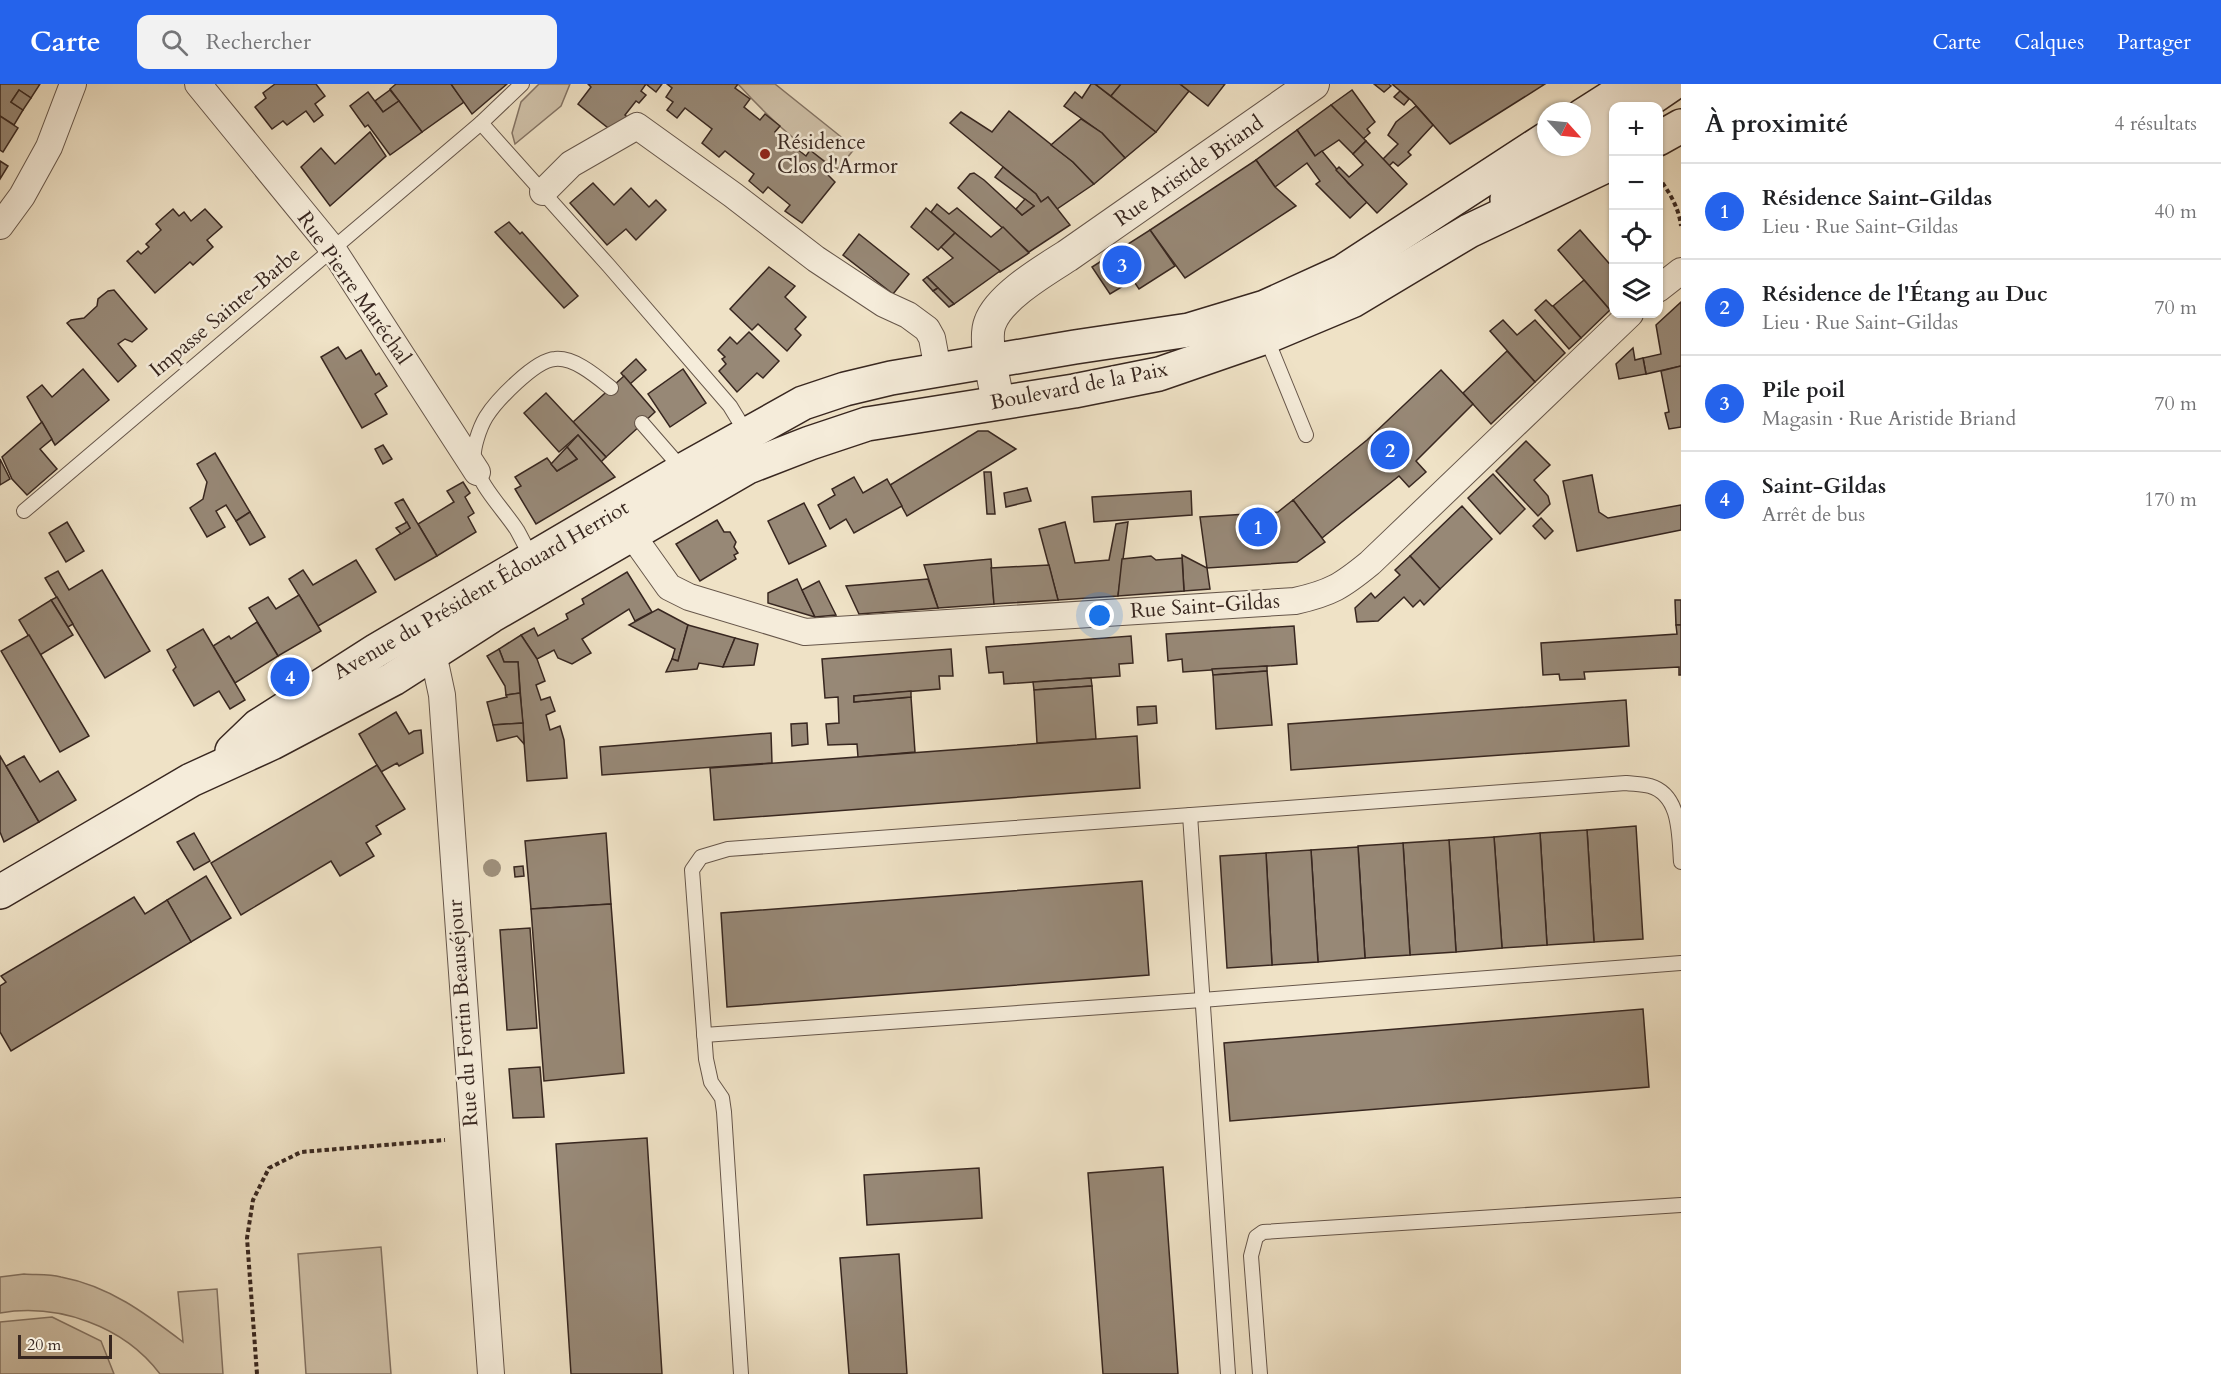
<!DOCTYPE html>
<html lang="fr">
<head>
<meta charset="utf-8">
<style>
	body { margin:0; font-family:Cardo,serif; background:#f2f2f2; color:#202124 }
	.controls { position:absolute; right:18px; top:18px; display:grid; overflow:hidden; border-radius:12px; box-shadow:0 2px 4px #0004 }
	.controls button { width:54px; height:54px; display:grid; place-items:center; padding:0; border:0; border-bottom:2px solid #e0e0e0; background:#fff; color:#202124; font:30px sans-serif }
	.compass { position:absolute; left:1537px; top:18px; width:54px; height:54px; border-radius:50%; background:#fff; box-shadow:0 2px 4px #0004; rotate:117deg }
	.scale { position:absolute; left:18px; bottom:15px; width:94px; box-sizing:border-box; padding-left:6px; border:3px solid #382720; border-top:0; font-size:16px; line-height:21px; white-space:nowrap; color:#382720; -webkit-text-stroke:4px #f5ecda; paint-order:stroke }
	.you { position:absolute; left:1100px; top:532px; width:21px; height:21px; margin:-15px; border:4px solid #fff; border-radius:50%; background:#1a73e8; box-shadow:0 0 0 9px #1a73e833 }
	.badge { display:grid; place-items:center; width:39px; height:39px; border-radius:50%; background:#2563eb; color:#fff; font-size:20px; font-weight:700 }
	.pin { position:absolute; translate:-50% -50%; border:3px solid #fff; box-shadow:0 2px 6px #0006 }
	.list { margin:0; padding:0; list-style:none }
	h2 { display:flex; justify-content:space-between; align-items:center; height:78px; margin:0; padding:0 24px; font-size:26px }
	h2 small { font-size:20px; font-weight:400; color:#757577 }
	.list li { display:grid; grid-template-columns:39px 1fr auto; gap:18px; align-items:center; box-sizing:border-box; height:96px; padding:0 24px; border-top:2px solid #e0e0e0 }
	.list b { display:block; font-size:22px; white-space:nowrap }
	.list p { margin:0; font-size:20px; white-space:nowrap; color:#757577 }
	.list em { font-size:20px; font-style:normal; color:#757577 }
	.icon { flex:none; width:33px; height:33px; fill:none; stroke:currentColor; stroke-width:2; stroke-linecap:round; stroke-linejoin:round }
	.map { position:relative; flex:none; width:1681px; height:1290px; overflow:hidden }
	header { display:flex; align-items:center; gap:36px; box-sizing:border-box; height:84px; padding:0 30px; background:#2563eb; color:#fff }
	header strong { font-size:28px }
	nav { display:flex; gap:33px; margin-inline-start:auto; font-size:21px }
	.search { width:420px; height:54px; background:#f2f2f2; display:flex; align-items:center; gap:15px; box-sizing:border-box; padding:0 21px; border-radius:12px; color:#757577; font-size:22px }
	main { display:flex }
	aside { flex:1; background:#fff }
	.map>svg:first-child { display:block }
	.green { fill:#d0c2aa; stroke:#847465; stroke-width:1.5 }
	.building { fill:#978876; stroke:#382720; stroke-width:1.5 }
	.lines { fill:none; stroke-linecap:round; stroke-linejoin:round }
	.service-casing { stroke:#66564a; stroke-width:16 }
	.minor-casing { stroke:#66564a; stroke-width:28 }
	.tertiary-casing { stroke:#66564a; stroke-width:34 }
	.secondary-casing { stroke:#382720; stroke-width:36 }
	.path { stroke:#382720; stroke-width:4; stroke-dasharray:4.5 3; stroke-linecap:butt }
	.service { stroke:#f5ecda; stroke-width:14 }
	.minor { stroke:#f5ecda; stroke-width:26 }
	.tertiary { stroke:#f5ecda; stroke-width:32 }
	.secondary { stroke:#f5ecda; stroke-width:33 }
	.tree { fill:#9f917d }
	.poi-dot { fill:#8f2418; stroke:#f5ecda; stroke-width:2 }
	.labels { text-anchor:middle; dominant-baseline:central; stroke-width:5; stroke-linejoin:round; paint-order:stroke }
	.poi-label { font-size:21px; fill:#382720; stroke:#f5ecda; text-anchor:start }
	.street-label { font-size:21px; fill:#382720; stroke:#f5ecda }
</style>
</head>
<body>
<header>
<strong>Carte</strong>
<div class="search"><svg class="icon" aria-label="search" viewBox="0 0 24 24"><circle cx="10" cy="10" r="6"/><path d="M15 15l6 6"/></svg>Rechercher</div>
<nav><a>Carte</a><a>Calques</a><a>Partager</a></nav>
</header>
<main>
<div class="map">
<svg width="1681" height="1290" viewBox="0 0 1681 1290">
	<rect width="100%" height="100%" fill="#efe2c6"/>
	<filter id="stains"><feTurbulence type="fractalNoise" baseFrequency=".00333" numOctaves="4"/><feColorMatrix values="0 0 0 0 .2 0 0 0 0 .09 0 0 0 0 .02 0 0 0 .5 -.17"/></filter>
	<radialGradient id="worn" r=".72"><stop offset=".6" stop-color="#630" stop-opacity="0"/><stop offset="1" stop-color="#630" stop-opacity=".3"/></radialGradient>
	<g class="green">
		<polygon points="539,0 570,0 561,22 515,60 512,49 521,18"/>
		<path d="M 738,0 L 775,0 L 855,64 L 838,85 C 800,64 767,32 738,0 Z"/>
		<polygon points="381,1163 391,1290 306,1290 298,1170"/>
		<path d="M 24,1190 C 36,1191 49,1190 61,1193 C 109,1202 145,1229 183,1258 L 178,1208 L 217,1205 L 223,1290 L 160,1290 C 124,1242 58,1219 0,1229 L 0,1193 Z"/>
		<polygon points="52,1233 101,1257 114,1290 0,1290 0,1238"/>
	</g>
	<g class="building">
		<polygon points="0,0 40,0 31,14 19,6 11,18 23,26 14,41 0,32"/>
		<polygon points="275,0 316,0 325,12 315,20 323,31 314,38 306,27 287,41 283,37 272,45 255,23 266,14 263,9"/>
		<polygon points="396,0 451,0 464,18 422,48 390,5"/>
		<polygon points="451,0 507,0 472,30"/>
		<polygon points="588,0 646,0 641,7 646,11 639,19 636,17 625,31 628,34 612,47 578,20 591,3"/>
		<polygon points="646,0 662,0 656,8"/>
		<polygon points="667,0 738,0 735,4 750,15 744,23 760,36 765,30 780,42 775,48 806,72 810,66 825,78 821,84 835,98 802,139 785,127 790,121 768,103 763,109 749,97 754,90 725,67 719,73 702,59 712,45 685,24 677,34 667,26 673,18 666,13 672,4"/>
		<polygon points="1091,0 1095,0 1156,48 1125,74 1102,49 1064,22 1075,8 1082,14"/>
		<polygon points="1095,0 1121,0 1111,12"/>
		<polygon points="1121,0 1180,0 1189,7 1156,48 1111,12"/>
		<polygon points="1180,0 1225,0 1208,22"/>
		<polygon points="1374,0 1389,0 1391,2 1384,8"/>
		<polygon points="1392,0 1545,0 1450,60 1412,17"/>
		<polygon points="19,6 31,14 23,26 11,18"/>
		<polygon points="390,6 399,17 383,28 375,17"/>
		<polygon points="1352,6 1375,38 1367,45 1370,49 1363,55 1331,21"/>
		<polygon points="1400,7 1409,15 1404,21 1394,13"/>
		<polygon points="368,8 383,28 399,17 422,48 390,71 368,41 365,43 350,22"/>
		<polygon points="1331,21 1366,57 1353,70 1339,56 1315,72 1297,46"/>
		<polygon points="1416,22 1433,41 1408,68 1411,71 1398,82 1393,78 1389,82 1383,75 1398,60 1388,51 1396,38"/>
		<polygon points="1009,27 1073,78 1094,100 1057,125 1048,113 1041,118 1036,110 950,39 961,28 992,48"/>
		<polygon points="0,32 18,44 3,68 0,66"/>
		<polygon points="1081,35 1102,49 1125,74 1094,100 1073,78 1051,61"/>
		<polygon points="1297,46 1315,72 1322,67 1348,99 1367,118 1350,134 1316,100 1320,97 1307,79 1275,103 1256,76"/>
		<polygon points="370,48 386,72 330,122 301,83 321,64 335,80"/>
		<polygon points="1366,57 1407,100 1377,129 1336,86 1339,83 1349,93 1363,81 1353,70"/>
		<polygon points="1256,76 1275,103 1296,122 1185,194 1150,146"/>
		<polygon points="0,77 8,82 0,95"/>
		<polygon points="1003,83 1036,110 1041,118 1048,113 1070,141 1029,168 958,104 970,90 974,89 984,96 1022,131 1034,122 995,93"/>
		<polygon points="593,99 614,121 631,104 649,123 656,116 666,126 636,156 626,145 607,161 570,119"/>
		<polygon points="1025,115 1034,122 1022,131 1016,125"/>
		<polygon points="937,120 949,130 957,124 991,153 1003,143 1029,169 1000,188 931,128"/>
		<polygon points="926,124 955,149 938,166 911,143"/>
		<polygon points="173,125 179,132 184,128 191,137 205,125 222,143 207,156 213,163 193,181 190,178 155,209 127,177 138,167 141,170 149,163 146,160 161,146 156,140"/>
		<polygon points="509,138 520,150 522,148 578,212 564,224 495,148"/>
		<polygon points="1150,146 1175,182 1139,205 1133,196 1110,210 1092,183"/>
		<polygon points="1580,146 1614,185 1614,222 1610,226 1558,166"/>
		<polygon points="955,149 1000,187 954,220 927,193 953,174 941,163"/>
		<polygon points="859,150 909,190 893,210 843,171"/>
		<polygon points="769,183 795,202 785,213 806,233 795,245 801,251 787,267 758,240 752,246 730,225"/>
		<polygon points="927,193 938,204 933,207 923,196"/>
		<polygon points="1584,196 1610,226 1581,254 1553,222"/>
		<polygon points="938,204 954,220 949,223 933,207"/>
		<polygon points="114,206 147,245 132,258 125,255 118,260 136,282 118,298 67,239 71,236 84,234 97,222 98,215 108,207"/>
		<polygon points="1546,216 1552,222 1553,222 1581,254 1569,265 1535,226"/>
		<polygon points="1681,218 1681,282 1646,290 1643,274 1661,270 1656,241"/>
		<polygon points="1503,236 1517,251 1535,236 1565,269 1535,298 1490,247"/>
		<polygon points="749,248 779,277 763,294 757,289 737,308 719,287 726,280 722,275 725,273 718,266 730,253 737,260"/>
		<polygon points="338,263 346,275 361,266 376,291 379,289 387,302 375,310 387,330 362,344 321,273"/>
		<polygon points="1633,264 1635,276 1643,274 1646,290 1619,295 1616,280"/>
		<polygon points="1507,267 1535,298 1491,340 1463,309"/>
		<polygon points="636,275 646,286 630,300 621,289"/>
		<polygon points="1681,282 1681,343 1669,345 1665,329 1669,328 1661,287"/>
		<polygon points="83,285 109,316 55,361 27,313 42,301 52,313"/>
		<polygon points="683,285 706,319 670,343 648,310"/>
		<polygon points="1441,286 1473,320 1416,377 1426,388 1409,403 1399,392 1322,454 1293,416 1367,356"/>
		<polygon points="624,292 655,328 606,373 573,338"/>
		<polygon points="546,309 606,373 601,378 578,351 559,368 524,329"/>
		<polygon points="42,338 52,355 40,365 57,385 27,411 12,395 2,373"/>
		<polygon points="978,347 988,347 1016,365 907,432 890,401"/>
		<polygon points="578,351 615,393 536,440 515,405 521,402 515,393 547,374 557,387 577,375 567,363"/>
		<polygon points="1526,357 1550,381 1534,396 1548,412 1550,420 1538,432 1496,387"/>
		<polygon points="383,361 392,375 383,380 375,365"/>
		<polygon points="567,363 577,375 557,387 551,380"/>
		<polygon points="215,369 250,428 236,437 226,421 216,427 225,443 207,453 190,424 203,415 207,398 197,380"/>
		<polygon points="0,375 10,395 0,401"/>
		<polygon points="984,388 991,388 995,430 987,430"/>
		<polygon points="1493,390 1525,425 1500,450 1468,414"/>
		<polygon points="1592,391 1599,428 1608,434 1681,421 1681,446 1577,467 1563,397"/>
		<polygon points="854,393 863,409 887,395 902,422 854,449 846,435 830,445 818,421 835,411 832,405"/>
		<polygon points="463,398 470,409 465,413 474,429 468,433 476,448 437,472 418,440 454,418 447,407"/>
		<polygon points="1027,404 1031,417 1006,423 1004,409"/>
		<polygon points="1191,407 1192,431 1094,438 1092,413"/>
		<polygon points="403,415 437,472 395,496 376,465 410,444 395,419"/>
		<polygon points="1293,416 1325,458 1297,478 1207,484 1200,433 1278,428"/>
		<polygon points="804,419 826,462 789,480 768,437"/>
		<polygon points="1462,422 1492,455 1440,505 1410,472"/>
		<polygon points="250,428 265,453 250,461 236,437"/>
		<polygon points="1541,434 1553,447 1545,455 1533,442"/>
		<polygon points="717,436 724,448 730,448 736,458 734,463 738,469 734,471 736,475 700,497 676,460"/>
		<polygon points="67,438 84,467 66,478 49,449"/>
		<polygon points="407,438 410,444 401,450 396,444"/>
		<polygon points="1065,438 1075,479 1109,476 1116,440 1128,438 1118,512 1058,516 1039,445"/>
		<polygon points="1182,471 1207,484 1210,505 1184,507"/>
		<polygon points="1151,472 1156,476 1182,474 1184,507 1118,512 1122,475"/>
		<polygon points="1410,472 1440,505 1424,521 1420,516 1413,523 1404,513 1378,537 1357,538 1355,524 1371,509 1375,514 1400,491 1395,486"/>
		<polygon points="991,475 994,520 938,524 924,481"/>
		<polygon points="356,476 376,508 318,542 289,495 303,486 313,501"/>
		<polygon points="1049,481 1058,516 994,520 991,484"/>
		<polygon points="102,486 150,567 105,594 45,494 58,487 69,506"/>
		<polygon points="627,488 652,528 635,537 629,525 582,555 591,569 572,580 558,574 554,566 537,575 521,551 534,544 538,552 568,535 566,530 584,520 582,515"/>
		<polygon points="797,495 802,506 815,533 768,519 768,509"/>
		<polygon points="928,495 938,524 859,530 846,502"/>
		<polygon points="819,497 836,531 815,533 802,506"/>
		<polygon points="299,511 321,547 278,572 249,524 268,513 276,525"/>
		<polygon points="57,513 73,540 68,543 51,516"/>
		<polygon points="51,516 73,551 40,571 19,536"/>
		<polygon points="1675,516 1681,516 1681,541 1676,541"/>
		<polygon points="658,525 688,541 678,577 672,575 675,565 629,541"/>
		<polygon points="257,538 278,572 235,599 213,562 229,552 231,555"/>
		<polygon points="688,541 735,554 723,583 699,579 697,585 666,588 672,575 678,577"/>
		<polygon points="1676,541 1681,541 1681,591 1679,591 1679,583 1584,588 1585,595 1560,596 1559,590 1543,591 1541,559 1677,550"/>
		<polygon points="1294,542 1297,580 1183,588 1182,575 1168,577 1166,550"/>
		<polygon points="203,545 245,616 230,625 219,607 194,622 173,586 176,583 167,566"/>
		<polygon points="29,551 89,652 60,668 1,567"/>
		<polygon points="521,551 537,575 545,597 536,601 541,616 550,613 555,627 546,631 550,646 560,642 564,656 567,694 527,697 518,578 504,578 499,565"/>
		<polygon points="1131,552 1133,579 1119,580 1120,592 1004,600 1003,588 989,589 986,563"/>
		<polygon points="735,554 758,560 754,581 723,583"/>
		<polygon points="499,565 504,578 518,578 520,609 506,611 505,602 487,572"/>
		<polygon points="951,565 953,592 939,592 940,605 854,612 854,618 911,613 915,668 858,673 857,660 828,661 826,640 839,639 838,613 825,614 822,575"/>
		<polygon points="1267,582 1267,587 1213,591 1212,585"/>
		<polygon points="1267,587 1272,641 1216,645 1213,591"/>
		<polygon points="1091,594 1092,602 1034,606 1033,598"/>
		<polygon points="1092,602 1096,655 1037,659 1034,606"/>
		<polygon points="911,607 911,613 854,618 854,612"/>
		<polygon points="520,609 523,639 493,641 487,618 507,613 506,611"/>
		<polygon points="1626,616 1629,662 1291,686 1288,640"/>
		<polygon points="1156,622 1157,639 1138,641 1137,623"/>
		<polygon points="396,628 409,650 414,647 421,646 423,669 399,682 397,679 381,688 359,650"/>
		<polygon points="523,639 524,660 517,652 497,657 493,641"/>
		<polygon points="807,639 808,660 792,662 791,640"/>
		<polygon points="771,649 772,679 602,691 600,663"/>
		<polygon points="1137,652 1140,704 714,736 710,684"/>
		<polygon points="0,672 39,738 4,758 0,748"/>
		<polygon points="24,672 40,698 58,687 76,716 39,738 6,682"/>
		<polygon points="377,681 405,725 376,742 381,750 366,759 374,772 340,792 331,777 241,831 211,779"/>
		<polygon points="1636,742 1643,855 1594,858 1587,746"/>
		<polygon points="1587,746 1594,858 1547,861 1540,749"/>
		<polygon points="194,749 210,777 194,786 177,758"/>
		<polygon points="606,749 611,820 531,825 525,757"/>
		<polygon points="1540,749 1547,861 1502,864 1494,753"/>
		<polygon points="1494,753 1502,864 1456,868 1449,756"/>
		<polygon points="1449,756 1456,868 1410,871 1403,759"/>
		<polygon points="1403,759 1410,871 1365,874 1358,762"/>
		<polygon points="1358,763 1365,874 1318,878 1311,766"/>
		<polygon points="1311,766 1318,878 1272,881 1266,769"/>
		<polygon points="1266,769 1272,881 1227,884 1220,772"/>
		<polygon points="523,782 524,792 515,793 514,783"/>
		<polygon points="206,792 231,834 191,858 167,816"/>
		<polygon points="1142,797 1149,891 727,923 721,829"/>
		<polygon points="134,813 145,830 167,816 191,858 11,967 0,948 0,902 6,898 1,892"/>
		<polygon points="611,820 624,989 544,997 531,825"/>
		<polygon points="530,844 537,944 507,946 500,846"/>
		<polygon points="1643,925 1649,1003 1230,1037 1224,959"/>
		<polygon points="540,983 544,1033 513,1034 509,985"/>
		<polygon points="647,1054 662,1290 571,1290 556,1060"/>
		<polygon points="1163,1083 1178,1290 1103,1290 1088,1089"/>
		<polygon points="979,1084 982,1134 867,1141 864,1091"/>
		<polygon points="899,1170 907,1290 849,1290 840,1174"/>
	</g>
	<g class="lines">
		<g class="service-casing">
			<g id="service">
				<polyline points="481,39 522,0"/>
				<polyline points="1266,253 1306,351"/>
				<polyline points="642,339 683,386"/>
				<polyline points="24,427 481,39 609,182 730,322 747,350"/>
				<path d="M 532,475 C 527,465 522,455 517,446 C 504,426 478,400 474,377 C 472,365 480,343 486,333 C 496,317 535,276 555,275 C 574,273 596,292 611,304"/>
				<polyline points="1190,731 1228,1290"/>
				<polyline points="704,951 1202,916 1681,879"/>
				<path d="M 741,1290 L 724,1028 L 722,1014 L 711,998 L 706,975 L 692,786 L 701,773 L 728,765 L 1626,699 C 1633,700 1642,700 1650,702 C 1681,711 1679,752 1681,778"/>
				<polyline points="1260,1290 1251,1172 1256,1153 1263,1148 1681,1121"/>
			</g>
		</g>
		<g class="minor-casing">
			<g id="minor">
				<polyline points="198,0 332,164 477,388"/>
				<polyline points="543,108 571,80 637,42 733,111 816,175 884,220 908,231 927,245 932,254 938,286"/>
				<polyline points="0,142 22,112 49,63 73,0"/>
				<polyline points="1658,205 1681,187"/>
				<path d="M 632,451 L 669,503 L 689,513 L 805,548 L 1295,517 C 1331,509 1342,502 1370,479 L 1630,230"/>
				<polyline points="430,570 436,583 442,611 491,1290"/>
			</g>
		</g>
		<g class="tertiary-casing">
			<path id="tertiary" d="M 998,318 C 995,299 983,256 990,239 C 999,213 1045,186 1067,172 L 1313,0"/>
		</g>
		<g class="secondary-casing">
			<g id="secondary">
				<polyline points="1640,22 1672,0"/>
				<polyline points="1582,32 1632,0"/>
				<polyline points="1658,55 1681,42"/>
				<polyline points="1582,62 1614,41"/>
				<polyline points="1507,115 1533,93 1580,63"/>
				<polyline points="232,667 258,642 377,566 683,386 803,319 845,305 891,294 1075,263 1189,246 1265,223 1342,188 1546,55"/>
				<polyline points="0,808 191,696 272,659 393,595 491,532 748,383 810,359 867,340 1074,307 1159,290 1266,253 1352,217 1469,147 1614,78"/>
			</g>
		</g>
		<g class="path">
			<path d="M 1658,93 C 1669,107 1679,124 1681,142"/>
			<polyline points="257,1290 247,1154 253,1116 269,1084 301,1068 445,1056"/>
		</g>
		<use href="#service" class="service"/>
		<use href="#minor" class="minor"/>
		<use href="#tertiary" class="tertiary"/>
		<use href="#secondary" class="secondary"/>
	</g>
	<circle class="tree" cx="492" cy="784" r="9"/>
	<circle class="poi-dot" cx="765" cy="70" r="6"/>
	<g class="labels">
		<g class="poi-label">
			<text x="777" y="58">Résidence<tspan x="777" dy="24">Clos d'Armor</tspan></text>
		</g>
		<g class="street-label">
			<text transform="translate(1189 87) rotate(-35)">Rue Aristide Briand</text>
			<text transform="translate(354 204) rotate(55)">Rue Pierre Maréchal</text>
			<text transform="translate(225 228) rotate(-40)">Impasse Sainte-Barbe</text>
			<text transform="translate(1079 302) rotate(-11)">Boulevard de la Paix</text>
			<text transform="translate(481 506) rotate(-30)">Avenue du Président Édouard Herriot</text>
			<text transform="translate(1205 522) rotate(-4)">Rue Saint-Gildas</text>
			<text transform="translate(463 929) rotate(-94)">Rue du Fortin Beauséjour</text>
		</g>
	</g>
	<rect width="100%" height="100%" filter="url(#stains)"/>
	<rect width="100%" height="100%" fill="url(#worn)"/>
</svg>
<div class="controls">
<button>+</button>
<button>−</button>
<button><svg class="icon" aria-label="locate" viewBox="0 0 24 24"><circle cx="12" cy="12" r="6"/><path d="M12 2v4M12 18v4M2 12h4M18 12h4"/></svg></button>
<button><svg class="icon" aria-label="layers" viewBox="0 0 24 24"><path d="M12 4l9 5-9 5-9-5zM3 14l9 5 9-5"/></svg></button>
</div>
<svg class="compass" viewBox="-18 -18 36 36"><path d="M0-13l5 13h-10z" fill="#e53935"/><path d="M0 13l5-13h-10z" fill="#757577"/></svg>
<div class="scale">20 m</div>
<div class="you"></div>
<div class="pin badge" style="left:1258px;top:443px">1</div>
<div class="pin badge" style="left:1390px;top:366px">2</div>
<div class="pin badge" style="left:1122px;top:181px">3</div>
<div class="pin badge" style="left:290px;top:593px">4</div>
</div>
<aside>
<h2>À proximité<small>4 résultats</small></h2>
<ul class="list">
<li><span class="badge">1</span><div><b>Résidence Saint-Gildas</b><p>Lieu · Rue Saint-Gildas</p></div><em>40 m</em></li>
<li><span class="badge">2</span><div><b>Résidence de l'Étang au Duc</b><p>Lieu · Rue Saint-Gildas</p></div><em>70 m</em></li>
<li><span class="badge">3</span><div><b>Pile poil</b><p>Magasin · Rue Aristide Briand</p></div><em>70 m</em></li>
<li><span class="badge">4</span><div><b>Saint-Gildas</b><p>Arrêt de bus</p></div><em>170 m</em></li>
</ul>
</aside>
</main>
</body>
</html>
